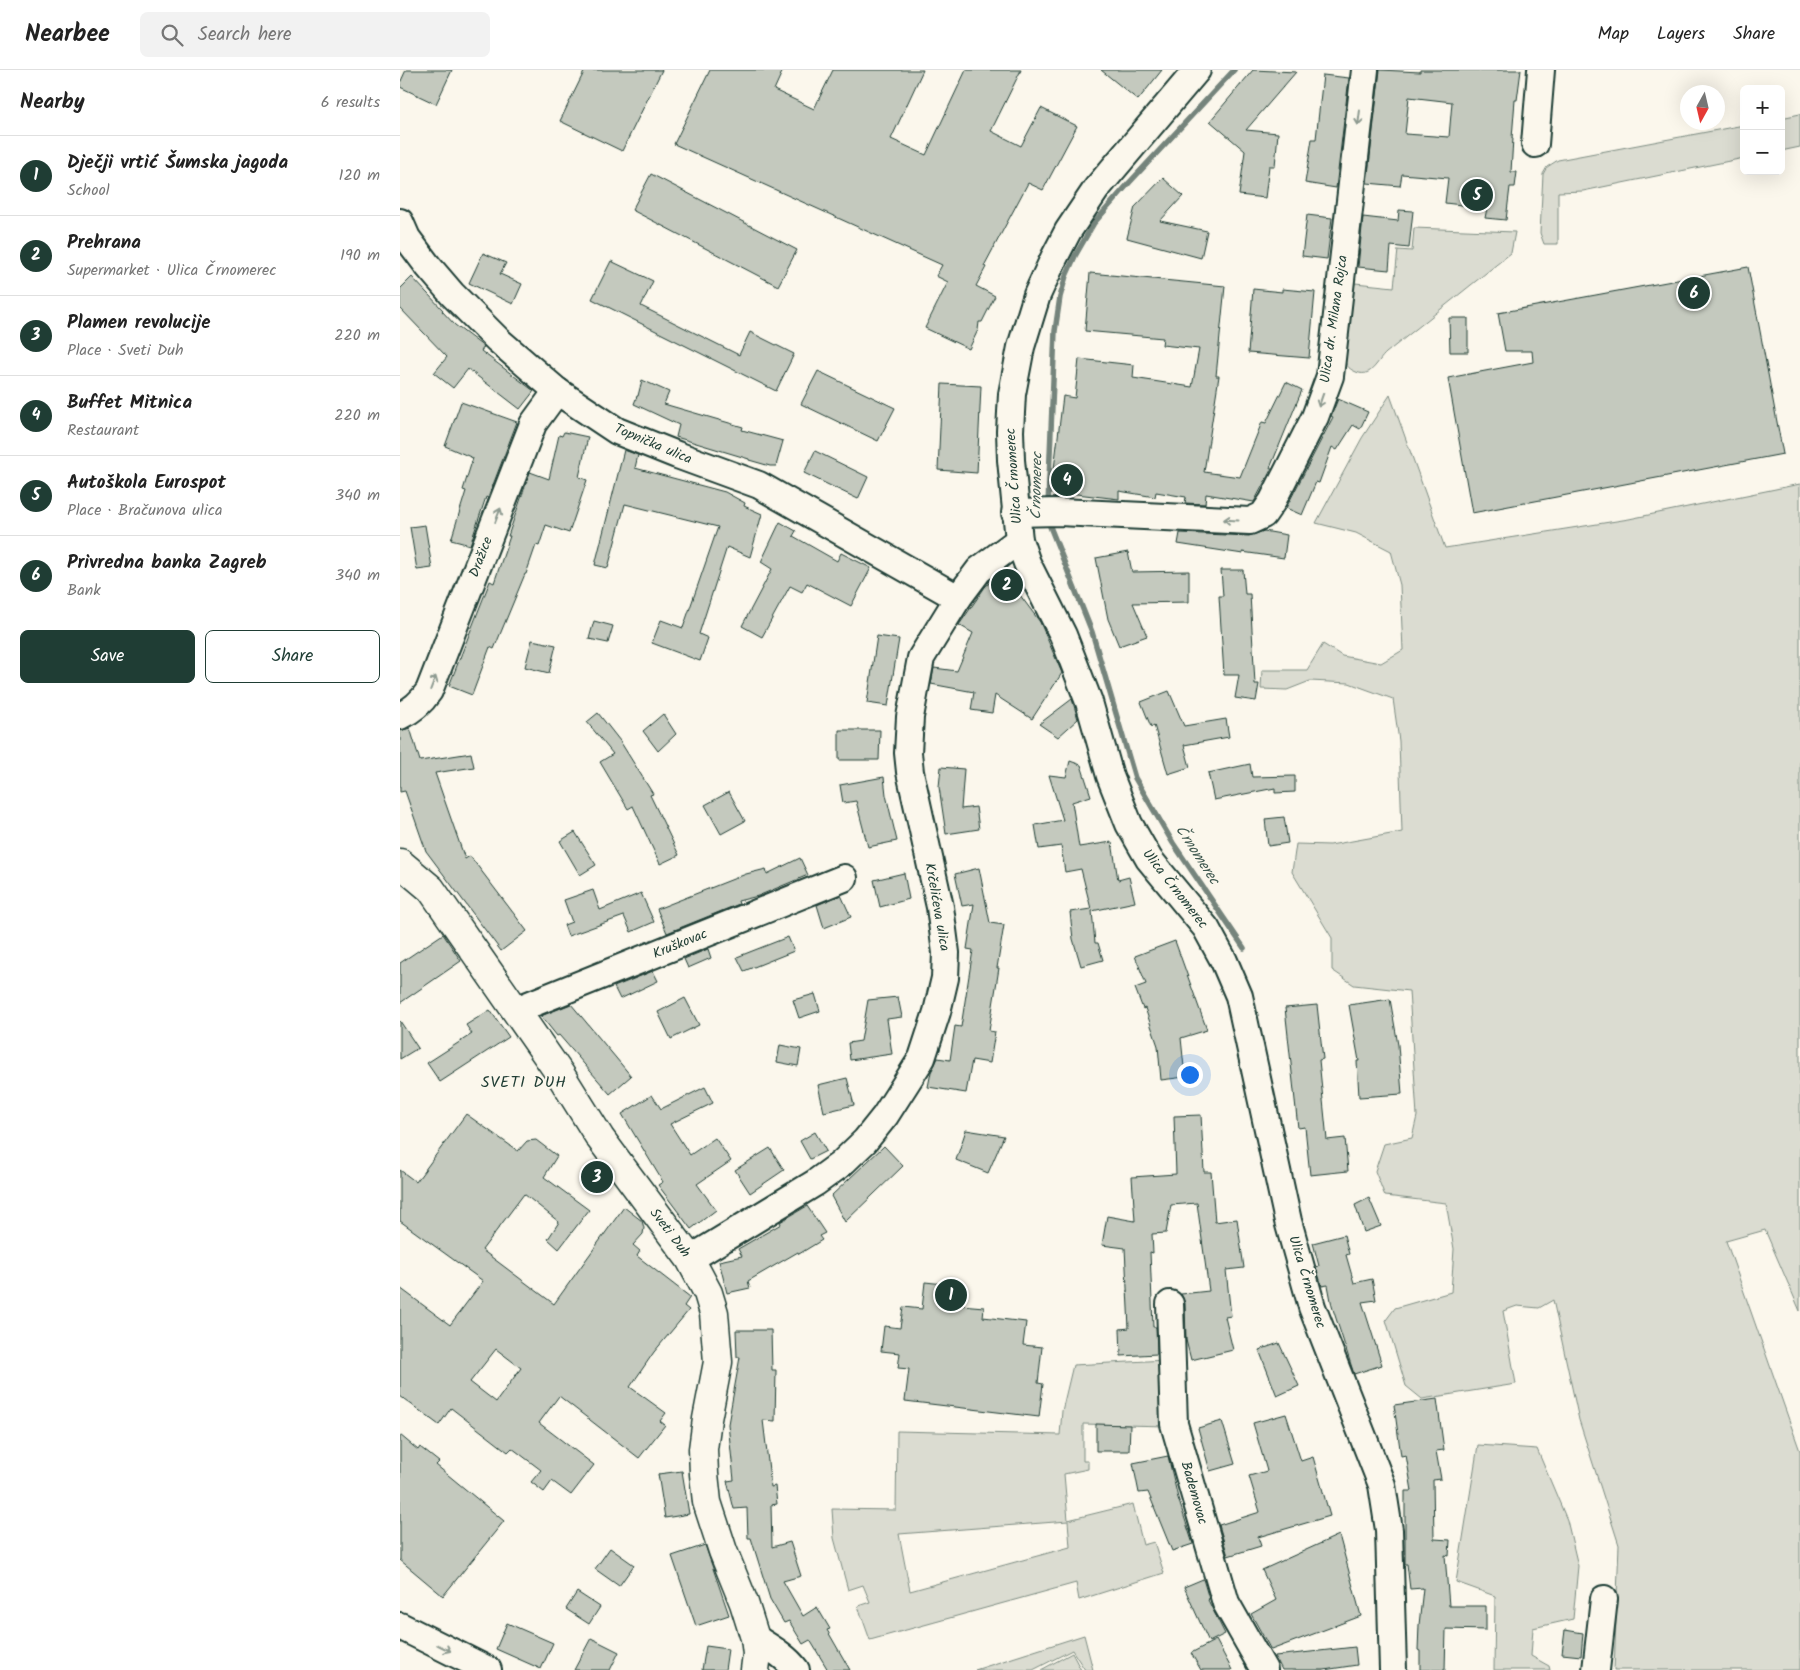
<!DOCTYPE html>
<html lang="en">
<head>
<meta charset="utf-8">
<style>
	body { margin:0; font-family:Kalam,sans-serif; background:#f2f2f2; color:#222 }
	.controls { position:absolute; right:15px; top:15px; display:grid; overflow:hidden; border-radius:8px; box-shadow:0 5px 20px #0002 }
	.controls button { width:45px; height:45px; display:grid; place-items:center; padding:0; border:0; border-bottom:1px solid #e0e0e0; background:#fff; color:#222; font:25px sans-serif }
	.compass { position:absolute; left:1280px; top:15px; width:45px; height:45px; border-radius:50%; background:#fff; box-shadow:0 5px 20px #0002; rotate:188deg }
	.you { position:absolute; left:789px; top:1004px; width:18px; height:18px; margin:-12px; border:4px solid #fff; border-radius:50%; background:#1a73e8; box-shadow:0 0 0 8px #1a73e833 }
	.badge { display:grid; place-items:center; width:32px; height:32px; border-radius:50%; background:#1f3d34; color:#fff; font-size:16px; font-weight:700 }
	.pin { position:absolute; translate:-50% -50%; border:2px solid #fff; box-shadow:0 1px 5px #0006 }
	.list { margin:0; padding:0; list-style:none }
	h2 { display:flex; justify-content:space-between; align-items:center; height:65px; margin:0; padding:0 20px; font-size:21px }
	h2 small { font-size:16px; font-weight:400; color:#767676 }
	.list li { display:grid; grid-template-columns:32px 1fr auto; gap:15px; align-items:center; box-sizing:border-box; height:80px; padding:0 20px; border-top:1px solid #e0e0e0 }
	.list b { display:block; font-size:19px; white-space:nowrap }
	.list p { margin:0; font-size:16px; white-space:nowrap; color:#767676 }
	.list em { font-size:16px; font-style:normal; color:#767676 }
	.actions { display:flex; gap:10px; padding:15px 20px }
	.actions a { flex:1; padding:11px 0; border:1px solid #1f3d34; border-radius:8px; text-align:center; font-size:18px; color:#1f3d34 }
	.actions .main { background:#1f3d34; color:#fff }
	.icon { flex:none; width:28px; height:28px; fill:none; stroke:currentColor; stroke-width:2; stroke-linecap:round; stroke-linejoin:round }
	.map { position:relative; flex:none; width:1400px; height:1600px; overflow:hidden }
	header { display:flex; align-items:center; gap:30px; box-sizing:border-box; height:70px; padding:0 25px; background:#fff; border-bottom:1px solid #e0e0e0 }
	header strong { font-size:24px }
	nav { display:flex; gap:28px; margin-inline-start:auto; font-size:18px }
	.search { width:350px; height:45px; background:#f2f2f2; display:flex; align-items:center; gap:12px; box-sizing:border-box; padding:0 18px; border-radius:8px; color:#767676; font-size:19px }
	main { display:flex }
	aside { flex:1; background:#fff }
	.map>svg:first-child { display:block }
	.green { fill:#dbdcd1; stroke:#7d8c82; fill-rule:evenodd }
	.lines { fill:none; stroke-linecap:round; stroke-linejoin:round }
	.stream { stroke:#74847b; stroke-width:5.5 }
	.building { fill:#c4c9be; stroke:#1f3d34; fill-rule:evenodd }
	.minor-casing { stroke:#1f3d34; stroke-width:30 }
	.major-casing { stroke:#1f3d34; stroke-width:31 }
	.minor { stroke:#fbf7ec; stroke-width:26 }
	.major { stroke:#fbf7ec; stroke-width:28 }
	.oneway { stroke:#8d9a90 }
	.labels { text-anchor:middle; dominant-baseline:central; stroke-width:4; stroke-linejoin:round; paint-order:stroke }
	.street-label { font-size:14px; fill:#1f3d34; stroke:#fbf7ec }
	.water-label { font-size:15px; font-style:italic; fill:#425b52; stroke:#fbf7ec }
	.quarter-label { font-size:16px; letter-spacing:1px; fill:#1f3d34; stroke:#fbf7ec }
</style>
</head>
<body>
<header>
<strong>Nearbee</strong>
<div class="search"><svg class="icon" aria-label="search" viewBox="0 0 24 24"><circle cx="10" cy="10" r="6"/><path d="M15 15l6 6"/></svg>Search here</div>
<nav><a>Map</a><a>Layers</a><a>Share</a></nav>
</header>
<main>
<aside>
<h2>Nearby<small>6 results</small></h2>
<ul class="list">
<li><span class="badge">1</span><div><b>Dječji vrtić Šumska jagoda</b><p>School</p></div><em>120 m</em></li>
<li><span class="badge">2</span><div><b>Prehrana</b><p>Supermarket · Ulica Črnomerec</p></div><em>190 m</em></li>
<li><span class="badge">3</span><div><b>Plamen revolucije</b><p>Place · Sveti Duh</p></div><em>220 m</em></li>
<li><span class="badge">4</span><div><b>Buffet Mitnica</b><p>Restaurant</p></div><em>220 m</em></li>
<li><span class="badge">5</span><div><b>Autoškola Eurospot</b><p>Place · Bračunova ulica</p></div><em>340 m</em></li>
<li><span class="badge">6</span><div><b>Privredna banka Zagreb</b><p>Bank</p></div><em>340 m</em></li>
</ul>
<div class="actions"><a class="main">Save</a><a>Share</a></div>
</aside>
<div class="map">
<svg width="1400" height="1600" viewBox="0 0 1400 1600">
	<rect width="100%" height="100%" fill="#fbf7ec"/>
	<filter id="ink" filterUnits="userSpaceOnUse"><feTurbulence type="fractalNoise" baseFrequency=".02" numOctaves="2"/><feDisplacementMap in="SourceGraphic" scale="10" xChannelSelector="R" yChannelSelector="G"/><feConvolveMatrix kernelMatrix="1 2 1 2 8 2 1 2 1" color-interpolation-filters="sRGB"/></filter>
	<g filter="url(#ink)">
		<g class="green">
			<polygon points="1400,44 1400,77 1381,81 1381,48"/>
			<polygon points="1344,55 1344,88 1183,121 1158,122 1158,174 1144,174 1140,163 1143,104 1147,97 1158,90"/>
			<path d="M 1014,158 L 1115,162 L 1111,183 L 986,283 C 976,292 971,310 954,301 C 948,298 946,295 944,289 L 955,213 L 994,217 L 998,180 L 1012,181 Z"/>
			<polygon points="990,325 1045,478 1229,449 1400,414 1400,1241 1365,1160 1326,1171 1400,1381 1400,1600 1214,1600 1219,1475 1179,1350 1153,1230 1139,1238 1117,1236 1103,1241 1116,1314 1022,1329 1006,1316 986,1250 995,1238 1051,1222 1054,1179 1046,1133 985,1126 975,1101 984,1074 1012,1068 1017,1046 1009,921 954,915 932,900 932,868 892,802 896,774 930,775 1002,762 999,671 993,629 949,613 910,611 887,620 861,619 862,600 907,600 923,574 942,586 981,593 1003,580 1000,515 991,481 956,463 916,453 962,368"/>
			<path d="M 766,1290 L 766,1356 L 683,1354 L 683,1391 L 688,1391 L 688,1399 L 664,1404 L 668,1450 L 733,1434 L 743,1475 L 754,1472 L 764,1503 L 679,1530 L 676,1513 L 470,1570 L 458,1536 L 470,1532 L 463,1515 L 448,1520 L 434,1468 L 432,1439 L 496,1440 L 497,1361 L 660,1365 L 662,1341 L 673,1295 ZM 668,1451 L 670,1477 L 510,1521 L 499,1464 Z"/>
			<polygon points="1078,1375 1137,1379 1167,1450 1178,1496 1173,1549 1133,1558 1131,1586 1149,1596 1150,1600 1094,1600 1095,1526 1056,1512"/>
			<polygon points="684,1565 693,1600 685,1600 672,1580 633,1600 575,1600"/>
			<polygon points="672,1583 681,1600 641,1600"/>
		</g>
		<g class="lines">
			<g class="stream">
				<polyline points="648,435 655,261 660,227 666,206 675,186 694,153 729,113 834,0"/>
				<polyline points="647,449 692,562 735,708 773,773 844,878"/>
			</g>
		</g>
		<g class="building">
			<polygon points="6,0 52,0 36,34 0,17 0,13"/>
			<polygon points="185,0 262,0 222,81 160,51"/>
			<polygon points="310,0 383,0 374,20 414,39 433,0 523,0 491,69 526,85 566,0 621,0 591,61 621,76 641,38 677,56 643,120 628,113 584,196 586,197 576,216 595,226 582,252 579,252 578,260 569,279 525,258 548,212 536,206 542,195 274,74"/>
			<polygon points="701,0 762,0 738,30"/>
			<polygon points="853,0 896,2 846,60 878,63 875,96 869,96 865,128 839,125 845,81 810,51"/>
			<path d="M 980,0 L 1020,2 L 1020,0 L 1121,0 L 1117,30 L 1115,30 L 1112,68 L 1113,68 L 1111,102 L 1117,102 L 1115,117 L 1110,117 L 1106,150 L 1085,148 L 1087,138 L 1045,133 L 1048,108 L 1002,104 L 1000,116 L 967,113 ZM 1009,27 L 1052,32 L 1049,67 L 1005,64 Z"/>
			<polygon points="923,5 949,8 936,118 905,113 912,69 916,69"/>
			<polygon points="251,104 397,180 378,216 232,140"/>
			<polygon points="763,108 783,126 760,151 807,161 801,188 727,168 735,137"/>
			<polygon points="999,140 1013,141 1009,178 991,176 989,200 958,197 963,147 998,151"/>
			<polygon points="907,145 932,148 927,189 902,186"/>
			<polygon points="83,183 106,193 100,204 122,214 113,234 69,213"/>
			<polygon points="211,191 253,211 241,236 339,285 350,262 394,284 376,321 192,229"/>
			<polygon points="1348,197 1383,384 1072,443 1048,308 1133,292 1132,281 1105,281 1098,243"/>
			<polygon points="690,203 825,216 816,306 819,306 804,402 840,407 862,352 866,353 886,312 902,320 870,398 872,398 854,432 806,424 805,434 785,433 786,427 756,422 755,427 719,421 719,429 668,423 671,401 654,399 663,326 675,328 679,289 734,295 733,308 792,317 799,279 762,275 763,268 685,261"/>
			<polygon points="12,207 43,240 42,241 55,255 84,277 81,281 134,321 120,339 68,299 53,318 34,303 47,287 0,238 0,219"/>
			<polygon points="853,219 882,222 882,219 915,222 909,288 848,283"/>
			<polygon points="1049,248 1068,248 1068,282 1050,282"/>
			<polygon points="418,301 495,338 478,371 401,334"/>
			<polygon points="242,310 269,322 264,334 343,357 342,360 383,371 376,396 370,396 349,390 349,389 276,367 279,355 234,334 237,326 238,326"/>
			<polygon points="542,314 581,316 577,403 538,400"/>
			<polygon points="938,329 968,342 960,359 953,355 937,380 932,377 919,413 916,412 902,445 886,438 933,347 931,346"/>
			<polygon points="61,332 117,352 88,428 86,427 70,475 51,470 66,421 63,420 73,388 45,376"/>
			<polygon points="164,362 188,367 179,407 187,410 169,463 146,455 139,476 136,475 126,504 125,504 94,579 90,577 72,625 49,616 90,511 94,513 110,466 108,466 130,402 149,409 159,365 162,366"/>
			<polygon points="224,380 238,385 235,398 325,422 345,433 344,436 362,444 350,487 327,477 299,564 308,568 300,591 252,573 261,550 283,558 318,457 225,434 208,498 195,495"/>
			<polygon points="415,381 468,407 458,429 404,403"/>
			<polygon points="380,452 396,461 393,466 437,491 441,483 471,498 451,536 407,513 402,522 390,516 362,567 342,556 372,499 361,492"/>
			<polygon points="25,455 32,498 17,500 10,457"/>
			<polygon points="864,461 887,465 884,488 842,482 843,484 778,474 780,463 849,466"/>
			<polygon points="728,482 732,502 789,501 789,532 733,533 747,566 719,576 708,549 696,488"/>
			<polygon points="821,500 843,500 845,524 850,524 855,614 859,614 856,631 835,628 839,605 824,605 819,526 823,526"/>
			<polygon points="599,504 605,505 640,552 662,603 632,649 595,625 592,643 571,640 574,622 531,614 534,598 557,601 573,563 559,555 585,517"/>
			<polygon points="194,551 213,556 208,573 189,569"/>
			<polygon points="477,566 499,569 488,636 467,633"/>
			<polygon points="132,570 156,575 149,603 125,597"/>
			<polygon points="769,621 784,656 826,649 829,667 784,675 790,697 768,704 754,655 751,657 741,632"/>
			<polygon points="672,629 678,649 658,667 639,654"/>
			<polygon points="198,643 220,671 253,724 250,725 279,785 260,794 233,736 228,739 200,692 213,684 187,652"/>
			<polygon points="263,644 276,664 258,681 243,661"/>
			<polygon points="10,658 20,691 71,683 74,697 35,703 65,789 70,786 127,861 101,881 26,781 5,721 0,722 0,661"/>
			<polygon points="439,660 480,660 479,690 439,690"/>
			<polygon points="670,691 681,695 691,726 672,732 679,777 712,772 718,810 729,807 735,832 692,841 695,873 698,873 703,890 681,896 673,869 670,842 691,839 681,799 665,802 661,776 639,779 635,755 663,750 649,705 666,707"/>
			<polygon points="850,694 852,707 895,706 895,722 875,723 875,718 814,730 808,703"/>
			<polygon points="541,697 564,699 561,739 576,737 579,759 546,764 539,717"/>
			<polygon points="484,707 486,725 497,771 468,777 456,731 443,733 440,715"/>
			<polygon points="329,722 345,751 321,764 305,735"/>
			<polygon points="884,747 888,773 868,776 865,749"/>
			<polygon points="175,762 196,795 180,805 160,771"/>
			<polygon points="400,788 408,805 358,826 338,831 339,834 267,863 257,839 346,804 366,799 367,804"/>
			<polygon points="579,798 590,853 604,855 597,898 599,898 589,961 595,962 590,993 572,990 566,1023 528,1017 531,1002 538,988 550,990 555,956 561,957 573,880 567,879 574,834 562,836 555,804"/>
			<polygon points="504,803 509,829 480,837 474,810"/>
			<polygon points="193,820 200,840 241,823 254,852 231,862 224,846 168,866 164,855 172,852 164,830"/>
			<polygon points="441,825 451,847 424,858 417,835"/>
			<polygon points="43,864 61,891 0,933 0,893"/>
			<polygon points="388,867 394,881 344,901 337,887"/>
			<polygon points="775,871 807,960 781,968 785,1007 761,1010 758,976 745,938 743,939 735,918 746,914 735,886"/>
			<polygon points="308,879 311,888 288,898 284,889"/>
			<polygon points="253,901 258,911 220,929 214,917"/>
			<polygon points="415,924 420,941 399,948 393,930"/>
			<polygon points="498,927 502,947 487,949 492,984 450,990 448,973 461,971 468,930"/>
			<polygon points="285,928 299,955 271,969 258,942"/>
			<polygon points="990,929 998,975 1002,1024 959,1027 957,991 959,991 949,935"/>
			<polygon points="171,934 231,1006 210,1024 159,965 157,966 141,946"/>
			<polygon points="917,935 923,989 919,990 927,1070 945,1068 948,1101 910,1105 905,1057 898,1058 885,938"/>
			<polygon points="90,940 109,967 40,1012 27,993 72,964 66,955"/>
			<polygon points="0,951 18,978 0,989"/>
			<polygon points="380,975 401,979 398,996 377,992"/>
			<polygon points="447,1008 454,1035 424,1042 418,1015"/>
			<polygon points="305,1017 313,1033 270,1054 290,1085 315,1068 331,1091 297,1114 316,1140 291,1159 258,1115 263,1112 222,1044 252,1025 261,1039"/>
			<path d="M 66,1044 L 118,1081 L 127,1071 L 136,1070 L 157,1086 L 144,1107 L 189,1140 L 159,1179 L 148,1169 L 159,1152 L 124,1124 L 82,1180 L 154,1234 L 224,1137 L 242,1151 L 244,1158 L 243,1164 L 233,1175 L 240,1181 L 237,1186 L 290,1227 L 284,1236 L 289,1240 L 254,1282 L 230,1317 L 266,1343 L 260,1351 L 265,1355 L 239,1388 L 159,1326 L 139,1353 L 194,1395 L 171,1425 L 152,1411 L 144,1422 L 131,1412 L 141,1400 L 112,1378 L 108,1382 L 51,1338 L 39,1355 L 0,1326 L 0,1218 L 50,1255 L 83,1211 L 0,1151 L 0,1100 L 16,1112 ZM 96,1279 L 121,1298 L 96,1332 L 70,1312 Z"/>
			<polygon points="801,1045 804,1102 811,1102 815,1152 837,1149 844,1198 826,1200 831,1246 825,1247 833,1280 791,1290 786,1270 785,1233 781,1224 809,1221 797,1133 771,1135 766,1163 752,1164 753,1183 750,1182 753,1257 756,1257 757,1284 721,1286 720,1259 729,1258 725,1178 702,1175 707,1146 735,1151 732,1107 776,1104 774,1046"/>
			<polygon points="566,1060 604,1066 588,1103 556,1090"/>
			<polygon points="415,1062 426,1081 410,1089 400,1071"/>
			<polygon points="484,1076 503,1096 445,1152 431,1126"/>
			<polygon points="370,1078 384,1100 350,1123 335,1100"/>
			<polygon points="969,1128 981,1156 964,1162 955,1135"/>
			<polygon points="407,1136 425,1163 419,1166 422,1170 399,1184 398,1182 348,1211 350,1218 327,1223 319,1191 342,1186 338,1179 381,1154 380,1152"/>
			<polygon points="944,1165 949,1184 946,1185 954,1213 972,1209 976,1230 962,1232 982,1295 954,1304 932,1236 928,1215 922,1216 916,1197 919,1196 913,1173"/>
			<polygon points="525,1212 563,1216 561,1235 584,1237 583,1247 626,1252 623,1275 642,1277 638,1313 643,1314 639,1347 505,1331 509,1299 498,1298 500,1283 481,1281 484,1256 500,1258 503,1237 522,1239"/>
			<polygon points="336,1260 371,1260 372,1300 376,1300 375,1351 363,1350 371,1417 375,1416 377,1434 371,1435 372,1477 390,1472 401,1506 383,1511 403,1546 417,1537 430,1559 427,1560 450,1600 428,1600 410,1570 403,1574 389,1551 384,1553 370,1529 351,1468 348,1468 347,1438 334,1439 327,1411 334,1410 328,1354 340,1287 337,1287"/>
			<polygon points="879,1273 899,1316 877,1326 859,1280"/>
			<polygon points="1037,1329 1044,1380 1036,1381 1041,1409 1033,1410 1034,1469 1050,1470 1049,1486 1045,1485 1049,1536 1086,1536 1086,1560 1046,1559 1045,1600 1020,1600 1020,1581 1018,1580 1019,1555 1023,1518 1010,1519 1007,1494 1005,1494 1005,1421 1012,1421 1006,1385 1001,1386 994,1335"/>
			<polygon points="886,1344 901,1391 913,1387 930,1446 858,1467 861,1476 828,1486 819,1455 860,1442 849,1406 867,1401 853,1353"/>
			<polygon points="822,1351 835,1394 810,1401 798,1358"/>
			<polygon points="696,1354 730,1355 729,1381 696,1381"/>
			<polygon points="0,1365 18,1380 20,1377 39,1392 36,1395 104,1451 43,1526 0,1490"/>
			<polygon points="768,1386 778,1428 793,1474 772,1481 748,1422 739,1423 733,1393"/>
			<polygon points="282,1401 289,1444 265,1448 258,1404"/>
			<polygon points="939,1465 961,1546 871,1580 851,1544 876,1530 862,1500"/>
			<polygon points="305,1475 329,1545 296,1556 272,1486"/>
			<polygon points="210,1478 234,1495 219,1516 195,1499"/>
			<polygon points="803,1509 809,1529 808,1530 825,1564 809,1572 784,1517"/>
			<polygon points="177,1522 200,1537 189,1554 166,1539"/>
			<polygon points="107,1553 153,1573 141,1599 96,1579"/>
			<polygon points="1165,1560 1183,1563 1181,1586 1162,1584"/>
			<polygon points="191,1568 219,1582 210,1600 174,1600"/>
			<polygon points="816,1570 832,1600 801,1600 791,1583"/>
			<polygon points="306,1576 328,1579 325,1600 302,1600"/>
			<polygon points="955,1577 957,1595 924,1600 882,1600 875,1586"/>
		</g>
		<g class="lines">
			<g class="minor-casing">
				<g id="minor">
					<polyline points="797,0 697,118 668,161 654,188 637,225 621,277 612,324 610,361 611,390 619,470 627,493 663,565 689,632 710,706 729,754 749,789 806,858 824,891 839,926 888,1151 912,1237 982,1415 989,1460 993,1600"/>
					<polyline points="1135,74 1141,0"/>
					<polyline points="0,152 7,168 28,196 52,224 98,270 157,321 217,361 277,385 359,415 558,528"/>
					<polyline points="615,443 659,442 850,451 863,445 872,432 915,347 930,306 965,0"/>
					<path d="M 0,646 C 13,640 21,633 29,621 L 133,354 L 157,321"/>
					<polyline points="116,940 444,808"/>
					<polyline points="290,1189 415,1113 441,1094 465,1071 485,1046 522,988 537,942 545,908 546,883 540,837 510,702 508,683 510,647 521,588 558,528 579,500 619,470"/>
					<polyline points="770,1234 774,1354 826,1533 864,1600"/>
					<polyline points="0,1556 88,1600"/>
					<path d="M 355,1568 C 369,1577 386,1586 396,1600"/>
					<polyline points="1196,1600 1204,1529"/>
				</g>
			</g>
			<g class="major-casing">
				<polyline id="major" points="0,793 31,819 160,1004 200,1068 290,1189 308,1223 314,1243 318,1292 307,1349 303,1379 304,1404 307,1432 323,1481 344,1533 355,1568 357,1584 355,1600"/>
			</g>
			<use href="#minor" class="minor"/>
			<use href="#major" class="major"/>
		</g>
		<defs><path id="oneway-shaft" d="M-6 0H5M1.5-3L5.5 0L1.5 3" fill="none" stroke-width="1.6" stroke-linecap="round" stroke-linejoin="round" transform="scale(1.25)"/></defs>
		<g class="oneway">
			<use href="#oneway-shaft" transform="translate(959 48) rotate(97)"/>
			<use href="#oneway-shaft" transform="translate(921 330) rotate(109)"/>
			<use href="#oneway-shaft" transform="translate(98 445) rotate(-69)"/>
			<use href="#oneway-shaft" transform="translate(831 450) rotate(-177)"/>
			<use href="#oneway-shaft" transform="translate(33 613) rotate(-69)"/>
			<use href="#oneway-shaft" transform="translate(44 1578) rotate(26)"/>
		</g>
	</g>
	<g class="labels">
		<g class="street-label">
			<text transform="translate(934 249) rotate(-82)">Ulica dr. Milana Rojca</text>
			<text transform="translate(253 374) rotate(23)">Topnička ulica</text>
			<text transform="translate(614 406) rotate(-94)">Ulica Črnomerec</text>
			<text transform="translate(81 487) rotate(-69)">Dražice</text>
			<text transform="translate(775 819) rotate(52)">Ulica Črnomerec</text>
			<text transform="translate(537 837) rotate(80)">Krčelićeva ulica</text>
			<text transform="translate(280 874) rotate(-22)">Kruškovac</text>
			<text transform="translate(270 1163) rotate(53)">Sveti Duh</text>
			<text transform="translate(907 1212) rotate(73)">Ulica Črnomerec</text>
			<text transform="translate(794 1423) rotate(74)">Bademovac</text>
		</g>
		<g class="water-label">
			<text transform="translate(637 416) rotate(-89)">Črnomerec</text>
			<text transform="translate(797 785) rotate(57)">Črnomerec</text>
		</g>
		<g class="quarter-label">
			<text x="124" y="1012">SVETI DUH</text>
		</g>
	</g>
</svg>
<div class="controls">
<button>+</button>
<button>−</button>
</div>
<svg class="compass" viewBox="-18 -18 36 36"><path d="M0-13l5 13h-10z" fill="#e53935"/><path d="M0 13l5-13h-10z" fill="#767676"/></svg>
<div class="you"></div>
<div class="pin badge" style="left:551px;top:1225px">1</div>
<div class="pin badge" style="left:607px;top:515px">2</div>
<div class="pin badge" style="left:197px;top:1107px">3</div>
<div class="pin badge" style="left:667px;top:410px">4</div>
<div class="pin badge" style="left:1077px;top:125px">5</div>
<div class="pin badge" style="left:1294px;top:223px">6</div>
</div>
</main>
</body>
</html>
